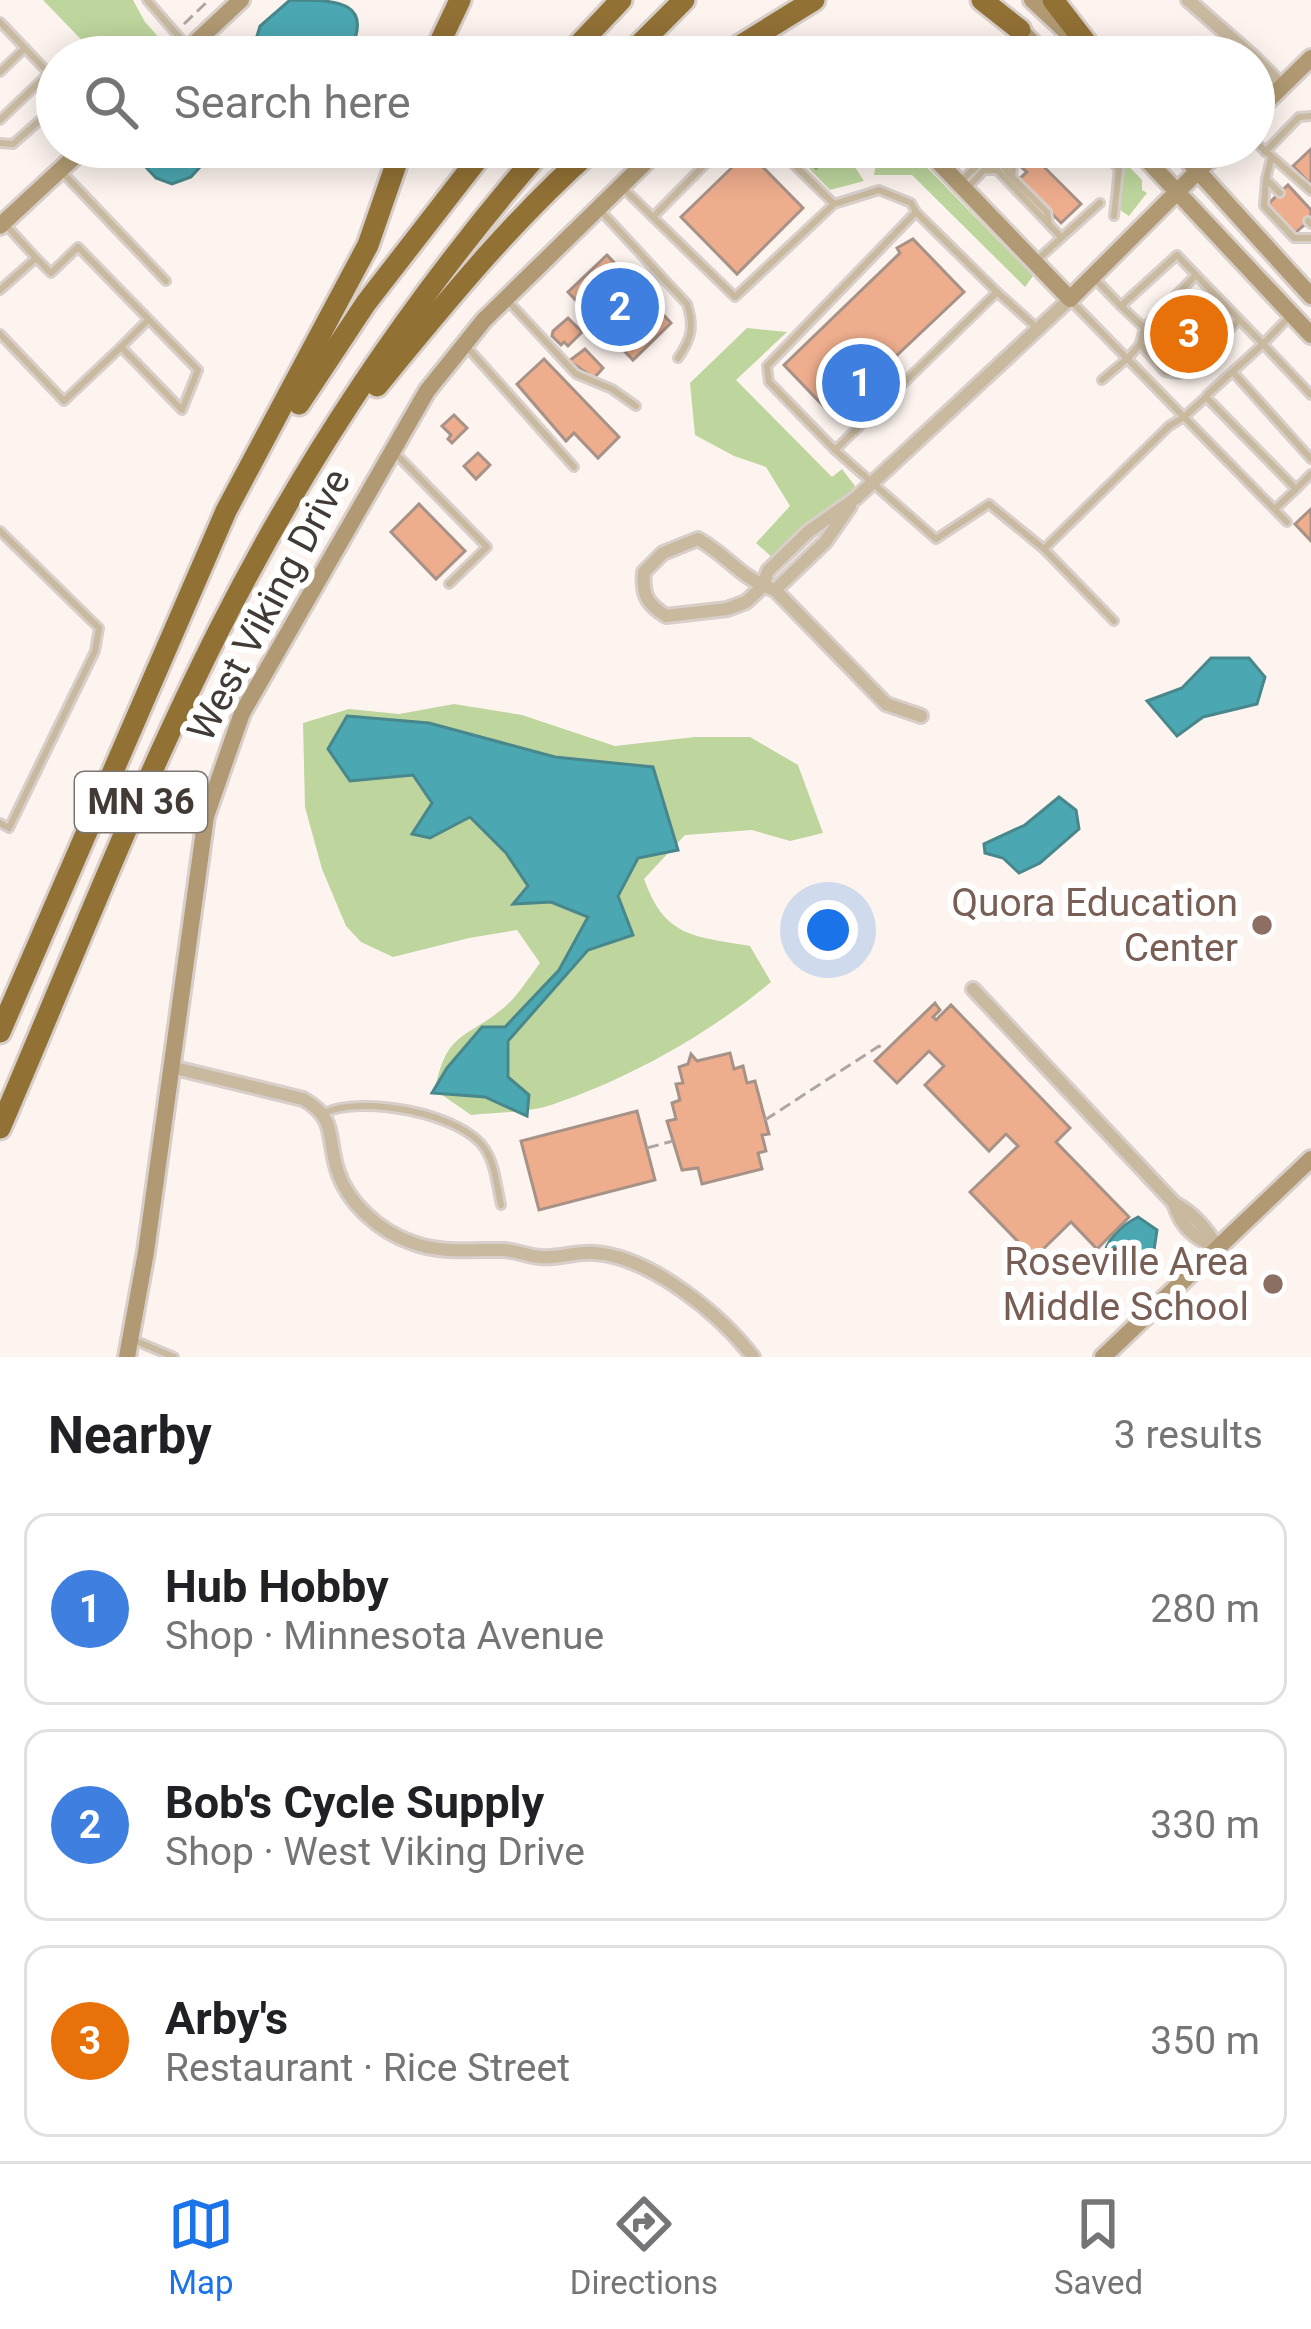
<!DOCTYPE html>
<html lang="en">
<head>
<meta charset="utf-8">
<style>
	body { margin:0; font-family:Roboto,sans-serif; background:#f6f6f6; color:#202124 }
	.you { position:absolute; left:828px; top:930px; width:42px; height:42px; margin:-30px; border:9px solid #fff; border-radius:50%; background:#1a73e8; box-shadow:0 0 0 18px #1a73e833 }
	.badge { display:grid; place-items:center; width:78px; height:78px; border-radius:50%; background:#1a73e8; color:#fff; font-size:39px; font-weight:700 }
	.pin { position:absolute; translate:-50% -50%; border:6px solid #fff; box-shadow:0 3px 12px #0006 }
	.list { margin:0; padding:0; list-style:none }
	h2 { display:flex; justify-content:space-between; align-items:center; height:156px; margin:0; padding:0 48px; font-size:51px }
	h2 small { font-size:39px; font-weight:400; color:#757577 }
	.list li { display:grid; grid-template-columns:78px 1fr auto; gap:36px; align-items:center; box-sizing:border-box; height:192px; margin:0 24px 24px; padding:0 24px; border:3px solid #e0e0e0; border-radius:24px }
	.list b { display:block; font-size:45px; white-space:nowrap }
	.list p { margin:0; font-size:39px; white-space:nowrap; color:#757577 }
	.list em { font-size:39px; font-style:normal; color:#757577 }
	.icon { flex:none; width:66px; height:66px; fill:none; stroke:currentColor; stroke-width:2; stroke-linecap:round; stroke-linejoin:round }
	.map { position:relative; flex:none; width:1311px; height:1357px; overflow:hidden }
	.search { position:absolute; background:#fff; box-shadow:0 6px 30px #0003; left:36px; right:36px; top:36px; height:132px; display:flex; align-items:center; gap:30px; box-sizing:border-box; padding:0 42px; border-radius:66px; color:#757577; font-size:45px }
	.sheet { height:804px; background:#fff }
	nav { display:flex; justify-content:space-around; align-items:center; box-sizing:border-box; height:168px; border-top:3px solid #e0e0e0; background:#fff; font-size:33px; color:#757577 }
	nav a { display:grid; justify-items:center; gap:6px }
	nav .on { color:#1a73e8 }
	.map>svg:first-child { display:block }
	.green { fill:#bed69e }
	.water { fill:#4ba8b2; stroke:#48878c; stroke-width:3 }
	.building { fill:#eead8d; stroke:#a79288; stroke-width:3 }
	.lines { fill:none; stroke-linecap:round; stroke-linejoin:round }
	.lane-casing { stroke:#d8cfca; stroke-width:12 }
	.street-casing { stroke:#d8cfca; stroke-width:18 }
	.secondary-casing { stroke:#d8cfca; stroke-width:22 }
	.highway-casing { stroke:#d8cfca; stroke-width:27 }
	.path { stroke:#afa6a1; stroke-width:3; stroke-dasharray:12 6; stroke-linecap:butt }
	.lane { stroke:#c8b99f; stroke-width:6 }
	.street { stroke:#c8b99f; stroke-width:12 }
	.secondary { stroke:#b19a73; stroke-width:16 }
	.highway { stroke:#927135; stroke-width:21 }
	.education-dot { fill:#8d6e63; stroke:#fff; stroke-width:4.5 }
	.labels { text-anchor:middle; dominant-baseline:central; stroke-width:12; stroke-linejoin:round; paint-order:stroke }
	.shield { fill:#fff; stroke:#7b7572; stroke-width:3 }
	.shield-label { font-size:36px; font-weight:bold; fill:#423a35 }
	.street-label { font-size:39px; fill:#423a35; stroke:#fff }
	.education-label { font-size:39px; fill:#785e54; stroke:#fff; text-anchor:end }
</style>
</head>
<body>
<div class="map">
<svg width="1311" height="1357" viewBox="0 0 1311 1357">
	<rect width="100%" height="100%" fill="#fdf4ef"/>
	<g class="green">
		<polygon points="43,0 133,0 145,22 163,42 154,57 98,57"/>
		<path d="M 788,147 L 795,147 L 816,167 L 831,152 L 844,156 C 853,148 858,143 869,152 L 853,164 L 864,181 L 830,190 Z"/>
		<polygon points="879,147 907,147 1033,276 1025,287 912,175 874,175"/>
		<polygon points="1105,147 1110,147 1142,180 1142,190 1147,193 1129,216 1120,210 1124,171"/>
		<polygon points="747,328 787,332 736,380 832,477 842,469 855,486 845,500 775,560 756,543 790,506 766,467 734,456 695,435 690,383"/>
		<path d="M 454,704 L 522,715 L 615,746 L 695,737 L 750,737 L 798,765 L 823,833 L 790,841 L 752,830 L 685,835 L 644,879 C 665,938 694,936 750,946 L 771,982 C 709,1034 630,1078 554,1104 C 529,1113 497,1112 471,1115 L 435,1090 C 447,1027 469,1040 509,1003 C 520,992 530,976 540,963 L 517,930 L 469,938 L 393,957 L 361,942 L 346,926 L 322,869 L 305,807 L 303,723 L 349,709 L 399,714 Z"/>
	</g>
	<g class="water">
		<path d="M 290,0 C 336,0 378,0 347,57 L 298,57 L 294,45 L 280,48 L 257,36 L 260,26 Z"/>
		<polygon points="133,147 218,147 191,177 172,184 156,178 132,152"/>
		<polygon points="1211,658 1249,658 1265,677 1257,704 1203,717 1177,736 1147,701 1182,688"/>
		<polygon points="347,716 429,723 555,757 653,767 678,850 638,858 618,896 633,935 588,950 508,1041 508,1077 529,1095 527,1116 485,1097 432,1093 447,1068 482,1027 505,1027 559,970 588,917 551,902 513,904 528,886 506,853 470,817 430,838 412,834 432,803 413,775 350,781 328,749"/>
		<polygon points="1059,797 1076,810 1079,829 1040,863 1019,873 1003,858 985,853 984,844 1025,825"/>
		<path d="M 1138,1217 L 1157,1230 L 1154,1250 L 1135,1271 L 1114,1273 L 1104,1259 C 1104,1241 1122,1225 1138,1217 Z"/>
	</g>
	<g class="building">
		<polygon points="795,147 826,147 831,152 816,168"/>
		<polygon points="1311,149 1311,185 1293,166"/>
		<polygon points="748,152 803,208 737,274 681,217"/>
		<polygon points="1033,156 1081,204 1061,223 1019,179 1027,172 1021,167"/>
		<polygon points="1288,185 1311,210 1311,219 1294,234 1267,205"/>
		<polygon points="913,239 964,292 892,360 895,363 888,370 885,367 834,417 784,365 900,253 897,248"/>
		<polygon points="607,255 671,323 633,360 568,292"/>
		<polygon points="1194,306 1218,330 1184,362 1161,338"/>
		<polygon points="568,318 582,332 568,346 564,342 561,345 552,336 553,331"/>
		<polygon points="585,349 603,368 594,378 569,361"/>
		<polygon points="544,359 619,437 598,458 574,433 566,441 517,384"/>
		<polygon points="454,415 467,428 452,443 448,439 451,435 442,426"/>
		<polygon points="478,453 490,465 476,479 464,466"/>
		<polygon points="419,504 465,551 436,579 391,532"/>
		<polygon points="1311,509 1311,541 1295,524"/>
		<polygon points="935,1003 940,1010 933,1017 936,1020 951,1005 1070,1128 1056,1142 1129,1217 1097,1249 1071,1222 1034,1258 970,1192 1018,1146 1006,1134 989,1151 925,1085 944,1066 929,1051 897,1083 875,1061"/>
		<polygon points="730,1053 734,1069 743,1066 747,1083 755,1081 769,1134 762,1135 766,1151 758,1153 762,1169 702,1184 698,1168 682,1170 667,1121 676,1119 672,1103 680,1100 676,1084 683,1083 679,1067 688,1064 691,1054 697,1061"/>
		<polygon points="637,1111 655,1180 539,1210 521,1141"/>
	</g>
	<g class="lines">
		<g class="lane-casing">
			<g id="lane">
				<polyline points="147,0 187,46"/>
				<polyline points="0,22 57,82"/>
				<polyline points="0,72 25,48"/>
				<polyline points="0,120 49,73"/>
				<polyline points="1254,141 1311,191"/>
				<polyline points="0,143 13,144 57,105"/>
				<polyline points="776,147 834,204"/>
				<polyline points="1007,147 1001,163 1010,175"/>
				<polyline points="1015,147 1012,177 1047,212 1049,224"/>
				<polyline points="1099,147 1119,169 1114,216"/>
				<polyline points="996,149 993,160 997,170 1061,237"/>
				<polyline points="1265,152 1299,117 1311,116"/>
				<polyline points="1271,159 1266,179 1280,193"/>
				<polyline points="61,171 166,281"/>
				<polyline points="1266,179 1264,206 1294,238 1311,238"/>
				<polyline points="961,181 995,149"/>
				<polyline points="621,186 735,297 834,204 879,190 911,203 916,212 997,292"/>
				<polyline points="968,187 984,170 995,170"/>
				<path d="M 600,210 L 687,304 C 694,326 692,338 678,358"/>
				<polyline points="653,217 722,147"/>
				<polyline points="1308,221 1311,224"/>
				<polyline points="6,225 36,258"/>
				<polyline points="1037,260 1100,203"/>
				<polyline points="1095,279 1121,306 1177,255 1196,275"/>
				<polyline points="0,290 36,258 51,273 78,247 198,370 182,410 121,347 64,401 0,334"/>
				<polyline points="507,300 576,374 612,389 636,406"/>
				<polyline points="1121,306 1144,328"/>
				<polyline points="1289,317 1263,344 1311,395"/>
				<polyline points="1037,328 997,292 835,450 936,539 989,504 1044,549 1114,621"/>
				<polyline points="1140,344 1165,372 1179,374 1193,366 1239,320"/>
				<polyline points="466,346 574,467"/>
				<polyline points="121,347 148,320"/>
				<polyline points="1233,372 1311,459"/>
				<polyline points="1102,380 1129,357 1140,344 1144,328 1196,275 1263,344 1207,395"/>
				<polyline points="835,450 769,382 767,366 916,212"/>
				<polyline points="393,451 487,547 449,584"/>
				<polyline points="1275,509 1296,489"/>
				<polyline points="1287,522 1184,417 1206,397 1296,489 1311,474"/>
				<polyline points="0,531 99,628 95,651 9,828 0,823"/>
				<polyline points="1044,549 1169,426 1184,417 1072,302"/>
				<path d="M 324,1113 C 361,1095 462,1113 485,1149 C 495,1164 497,1187 501,1205"/>
				<polyline points="136,1341 174,1357"/>
			</g>
		</g>
		<g class="street-casing">
			<g id="street">
				<polyline points="1188,0 1253,57"/>
				<polyline points="1254,58 1282,86"/>
				<polyline points="775,590 825,542 850,506"/>
				<path d="M 921,716 L 886,704 L 775,590 C 738,577 730,557 698,539 L 663,553 L 644,572 C 642,595 647,604 666,616 L 727,609 L 746,602 L 763,586 L 768,571 L 808,532 L 856,498 L 1070,299"/>
				<path d="M 973,989 L 1174,1203 C 1194,1214 1206,1228 1218,1248"/>
				<path d="M 171,1067 L 303,1099 C 337,1118 327,1137 337,1169 C 347,1203 380,1232 413,1243 C 442,1254 475,1249 504,1250 C 517,1251 528,1256 540,1257 C 558,1259 577,1251 595,1253 C 651,1257 721,1315 753,1357"/>
				<path d="M 1174,1203 C 1181,1227 1194,1238 1217,1247"/>
			</g>
		</g>
		<g class="secondary-casing">
			<g id="secondary">
				<polyline points="1032,0 1075,40"/>
				<polyline points="1015,25 1047,57"/>
				<polyline points="180,57 241,0"/>
				<polyline points="1254,114 1311,58"/>
				<polyline points="924,147 1070,299 1222,147"/>
				<polyline points="1135,147 1311,335"/>
				<polyline points="1176,147 1311,296"/>
				<polyline points="0,226 85,147"/>
				<polyline points="127,1357 146,1252 206,816 242,713 427,391 484,320 661,147"/>
				<polyline points="1103,1357 1311,1159"/>
			</g>
		</g>
		<g class="highway-casing">
			<g id="highway">
				<polyline points="982,0 1020,30"/>
				<polyline points="1053,0 1097,57"/>
				<polyline points="433,57 460,0"/>
				<polyline points="567,57 621,0"/>
				<polyline points="627,57 684,0"/>
				<polyline points="722,57 814,0"/>
				<path d="M 377,386 C 446,302 513,219 595,147"/>
				<polyline points="299,404 366,303 487,147"/>
				<polyline points="0,1032 226,511 368,245 402,147"/>
				<path d="M 0,1128 C 72,961 138,790 220,628 C 307,456 417,293 544,147"/>
			</g>
		</g>
		<g class="path">
			<polyline points="184,24 209,0"/>
			<polyline points="765,1120 879,1046 885,1052"/>
			<polyline points="647,1148 673,1141"/>
		</g>
		<use href="#lane" class="lane"/>
		<use href="#street" class="street"/>
		<use href="#secondary" class="secondary"/>
		<use href="#highway" class="highway"/>
	</g>
	<g class="education-dot">
		<circle cx="1262" cy="925" r="12"/>
		<circle cx="1273" cy="1284" r="12"/>
	</g>
	<g class="labels">
		<rect class="shield" x="75" y="772" width="132" height="60" rx="9"/>
		<g class="shield-label">
			<text x="141" y="802">MN 36</text>
		</g>
		<g class="street-label">
			<text transform="translate(269 605) rotate(-62)">West Viking Drive</text>
		</g>
		<g class="education-label">
			<text x="1238" y="903">Quora Education<tspan x="1238" dy="45">Center</tspan></text>
			<text x="1249" y="1262">Roseville Area<tspan x="1249" dy="45">Middle School</tspan></text>
		</g>
	</g>
</svg>
<div class="you"></div>
<div class="pin badge" style="left:861px;top:383px;background:#3f7fe0">1</div>
<div class="pin badge" style="left:620px;top:307px;background:#3f7fe0">2</div>
<div class="pin badge" style="left:1189px;top:334px;background:#e8710a">3</div>
<div class="search"><svg class="icon" aria-label="search" viewBox="0 0 24 24"><circle cx="10" cy="10" r="6"/><path d="M15 15l6 6"/></svg>Search here</div>
</div>
<section class="sheet">
<h2>Nearby<small>3 results</small></h2>
<ul class="list">
<li><span class="badge" style="background:#3f7fe0">1</span><div><b>Hub Hobby</b><p>Shop · Minnesota Avenue</p></div><em>280 m</em></li>
<li><span class="badge" style="background:#3f7fe0">2</span><div><b>Bob's Cycle Supply</b><p>Shop · West Viking Drive</p></div><em>330 m</em></li>
<li><span class="badge" style="background:#e8710a">3</span><div><b>Arby's</b><p>Restaurant · Rice Street</p></div><em>350 m</em></li>
</ul>
</section>
<nav>
<a class="on"><svg class="icon" aria-label="map" viewBox="0 0 24 24"><path d="M3 6l6-2 6 2 6-2v14l-6 2-6-2-6 2zM9 4v14M15 6v14"/></svg>Map</a>
<a><svg class="icon" aria-label="directions" viewBox="0 0 24 24"><path d="M12 3l9 9-9 9-9-9zM9 14v-3h6M13 9l2 2-2 2"/></svg>Directions</a>
<a><svg class="icon" aria-label="saved" viewBox="0 0 24 24"><path d="M7 4h10v16l-5-4-5 4z"/></svg>Saved</a>
</nav>
</body>
</html>
